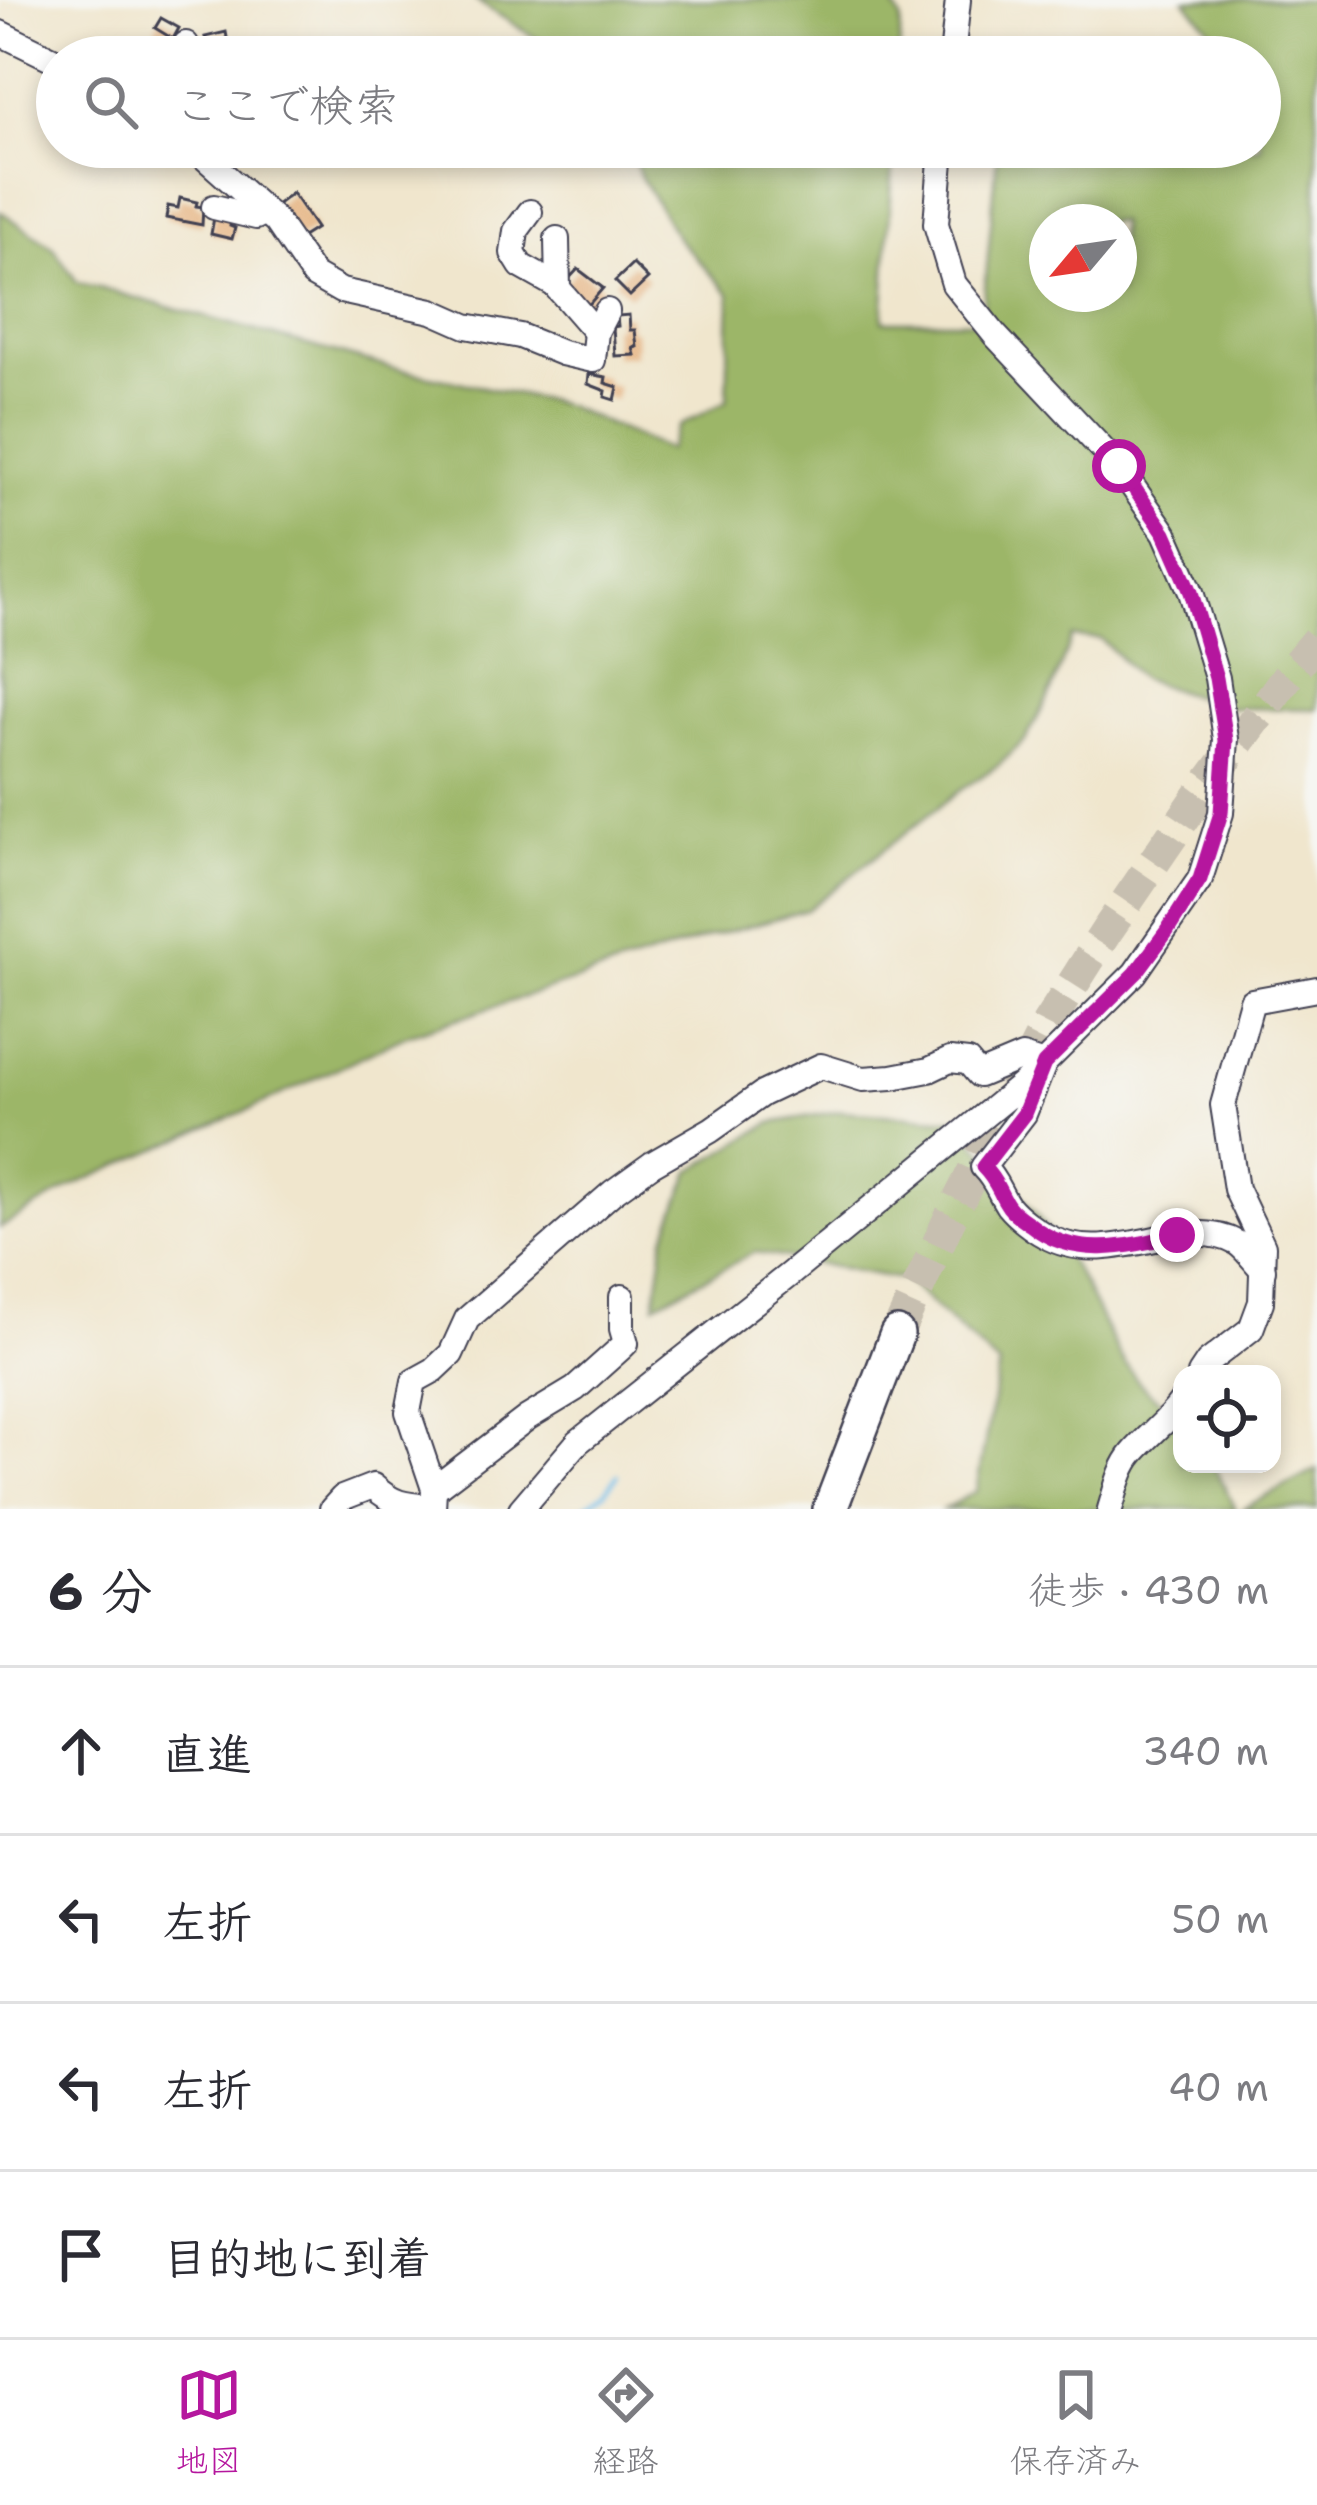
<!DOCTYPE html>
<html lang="ja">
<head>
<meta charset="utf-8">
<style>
	body { margin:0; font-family:"Shantell Sans","Klee One",sans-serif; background:#f2f2f3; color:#2b2b33 }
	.controls { position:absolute; right:36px; bottom:36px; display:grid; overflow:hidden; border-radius:24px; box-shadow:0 6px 18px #0003 }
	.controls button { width:108px; height:108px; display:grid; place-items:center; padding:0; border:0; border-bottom:3px solid #e1e1e2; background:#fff; color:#2b2b33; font:60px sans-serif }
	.compass { position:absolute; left:1029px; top:204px; width:108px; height:108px; border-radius:50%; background:#fff; box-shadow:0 6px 18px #0003; rotate:241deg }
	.stop { position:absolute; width:36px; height:36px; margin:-27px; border:9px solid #b5179e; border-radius:50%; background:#fff }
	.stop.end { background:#b5179e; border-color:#fff; box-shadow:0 3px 12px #0008 }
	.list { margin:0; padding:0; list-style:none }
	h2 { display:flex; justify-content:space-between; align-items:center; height:156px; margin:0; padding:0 48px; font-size:51px }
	h2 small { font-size:39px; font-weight:400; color:#7c7c81 }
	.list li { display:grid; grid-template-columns:78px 1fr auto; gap:36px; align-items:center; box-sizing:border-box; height:168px; padding:0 48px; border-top:3px solid #e1e1e2 }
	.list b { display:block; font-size:45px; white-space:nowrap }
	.list em { font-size:39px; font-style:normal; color:#7c7c81 }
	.icon { flex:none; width:66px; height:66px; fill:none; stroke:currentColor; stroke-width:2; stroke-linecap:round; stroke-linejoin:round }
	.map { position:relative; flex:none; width:1317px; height:1509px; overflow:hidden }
	.search { position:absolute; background:#fff; box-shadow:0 6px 18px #0003; left:36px; right:36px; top:36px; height:132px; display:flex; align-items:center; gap:30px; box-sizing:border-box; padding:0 42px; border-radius:66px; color:#7c7c81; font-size:45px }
	.sheet { height:828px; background:#fff }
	nav { display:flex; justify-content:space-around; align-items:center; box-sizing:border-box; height:168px; border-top:3px solid #e1e1e2; background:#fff; font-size:33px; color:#7c7c81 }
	nav a { display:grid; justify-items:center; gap:6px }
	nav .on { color:#b5179e }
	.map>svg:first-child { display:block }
	.forest { fill:#9cb667; stroke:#5f6c51; stroke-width:3; fill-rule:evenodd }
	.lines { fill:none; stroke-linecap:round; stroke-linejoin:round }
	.stream { stroke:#6dbce7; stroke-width:4.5 }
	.building { fill:#e7ba8c }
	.highway-tunnel { stroke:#c7bfb0; stroke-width:33; stroke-dasharray:33 16; stroke-linecap:butt }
	.minor-casing { stroke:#413f51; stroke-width:28 }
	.highway-casing { stroke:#413f51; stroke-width:38 }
	.minor { stroke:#fff; stroke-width:24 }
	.highway { stroke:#fff; stroke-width:33 }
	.route { stroke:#b5179e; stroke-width:15 }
</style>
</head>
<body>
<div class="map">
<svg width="1317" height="1509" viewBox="0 0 1317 1509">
	<rect width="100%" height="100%" fill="#f6f6f2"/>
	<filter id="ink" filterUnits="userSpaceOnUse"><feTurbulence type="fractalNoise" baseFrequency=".00833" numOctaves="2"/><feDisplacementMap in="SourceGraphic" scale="24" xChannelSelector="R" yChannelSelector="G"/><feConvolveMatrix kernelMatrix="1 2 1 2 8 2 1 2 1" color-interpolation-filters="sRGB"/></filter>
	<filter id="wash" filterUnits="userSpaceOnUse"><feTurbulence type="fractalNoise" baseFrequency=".004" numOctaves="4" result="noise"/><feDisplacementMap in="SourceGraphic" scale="48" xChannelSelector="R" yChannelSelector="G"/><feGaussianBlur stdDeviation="2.7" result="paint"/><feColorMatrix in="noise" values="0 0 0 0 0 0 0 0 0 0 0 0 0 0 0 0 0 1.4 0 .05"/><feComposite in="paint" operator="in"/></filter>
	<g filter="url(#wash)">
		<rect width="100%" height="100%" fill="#f0e6cd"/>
		<g class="forest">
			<polygon points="475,0 890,0 901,19 899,57 560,57 542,42"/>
			<path d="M 1185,0 L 1317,0 L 1317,709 L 1232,708 L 1141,679 L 1101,639 L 1072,637 L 1049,696 L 1026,739 L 1000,764 L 959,791 L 807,910 L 712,936 L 407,1035 L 255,1107 L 74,1185 L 0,1228 L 0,211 L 53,247 L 77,282 L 392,368 L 559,403 L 668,450 L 679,426 L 727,401 L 730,294 L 678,239 L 641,177 L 629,147 L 894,147 L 883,321 L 982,321 L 998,147 L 1260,147 L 1260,57 L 1225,57 L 1218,37 ZM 1047,222 L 1119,222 L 1119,294 L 1047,294 Z"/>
			<path d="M 840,1111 L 953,1119 C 1000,1167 1042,1216 1077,1273 C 1101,1311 1115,1363 1150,1393 C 1159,1401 1172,1407 1182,1413 L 1182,1464 L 1213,1464 L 1235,1509 L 944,1509 L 976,1491 L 999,1366 L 905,1280 L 755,1252 L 655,1304 L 665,1237 L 691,1171 L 771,1123 Z"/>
			<polygon points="1317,1470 1317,1509 1241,1509"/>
		</g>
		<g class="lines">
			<polyline class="stream" points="582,1509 605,1492 618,1475"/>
		</g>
		<g id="blocks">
			<g class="building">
				<polygon points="161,18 179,28 173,39 155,28"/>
				<polygon points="226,32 228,43 208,47 205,37"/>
				<polygon points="292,193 316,228 299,239 276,205"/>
				<polygon points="180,198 197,202 196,206 203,207 202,225 166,218 168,206 178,208"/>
				<polygon points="215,212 232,216 230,226 235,228 232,239 211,234"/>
				<polygon points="633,264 648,279 630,296 615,281"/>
				<polygon points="578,269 603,288 586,308 565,283"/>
				<polygon points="629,315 630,330 635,330 637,347 633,348 635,355 615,356 613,327 618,326 617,316"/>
				<polygon points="589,374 606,377 605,383 618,387 615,400 605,397 606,391 588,384"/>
			</g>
		</g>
	</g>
	<g filter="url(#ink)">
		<use href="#blocks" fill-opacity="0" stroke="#413f51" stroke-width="3"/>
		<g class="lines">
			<polyline class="highway-tunnel" points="897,1334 949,1220 1048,1023 1106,932 1199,796 1292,670 1317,640"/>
			<g class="minor-casing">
				<g id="minor">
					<polyline points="0,33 57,61"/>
					<polyline points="186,44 189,57"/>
					<polyline points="952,57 958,0"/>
					<polyline points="193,147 276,221 313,275 341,291 432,311 466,326 520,336 562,353 593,360 596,332 607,311"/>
					<polyline points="214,207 256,217 266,212"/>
					<polyline points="530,212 516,231 513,253 521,266 555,285 596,332"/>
					<polyline points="557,239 558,289"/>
					<polyline points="1200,1374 1208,1362 1251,1329 1261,1302 1263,1246 1236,1189 1223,1105 1252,1001 1317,989"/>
					<polyline points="434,1489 527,1418 575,1389 622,1347 626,1343 622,1329 622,1297"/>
					<path d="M 332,1509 L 342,1498 L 373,1486 C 394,1505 405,1505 433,1507"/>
					<path d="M 433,1509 L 434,1489 L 408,1412 L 414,1381 L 434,1370 L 451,1354 L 467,1319 L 613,1192 L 652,1164 L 711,1130 L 762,1094 L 821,1066 L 863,1079 L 892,1077 L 929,1070 L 950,1060 L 968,1062 L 979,1075 L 1022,1057 L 1044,1064 L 1024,1114 L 983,1167 C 997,1181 998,1191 1008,1206 C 1016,1216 1033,1229 1044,1235 C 1108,1272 1182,1212 1237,1243 C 1246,1249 1255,1262 1263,1270"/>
					<polyline points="521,1509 578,1442 790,1274 1024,1083 1135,973 1200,879 1221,813 1226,739 1217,678 1191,592 1165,533 1119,467 995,335 954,284 936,224 942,147"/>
					<path d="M 1110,1509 C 1116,1490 1120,1468 1133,1453 C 1149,1434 1168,1422 1182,1401"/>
				</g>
			</g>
			<g class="highway-casing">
				<polyline id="highway" points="830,1509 897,1334"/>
			</g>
			<use href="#minor" class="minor"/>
			<use href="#highway" class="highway"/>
		</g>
	</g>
	<g class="lines" filter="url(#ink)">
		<path class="route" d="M 1119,466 L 1165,533 L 1191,592 L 1216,678 L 1226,740 L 1221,813 L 1200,879 L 1167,931 L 1136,973 L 1044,1064 L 1024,1114 L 983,1167 C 999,1183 998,1192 1009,1207 C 1014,1214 1024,1220 1031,1225 C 1074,1260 1127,1247 1177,1235"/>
	</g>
</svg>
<div class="controls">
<button><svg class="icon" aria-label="locate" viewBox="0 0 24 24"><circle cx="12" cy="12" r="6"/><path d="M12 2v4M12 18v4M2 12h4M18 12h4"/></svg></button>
</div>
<svg class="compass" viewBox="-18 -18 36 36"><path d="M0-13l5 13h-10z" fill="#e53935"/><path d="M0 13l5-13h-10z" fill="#7c7c81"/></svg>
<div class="stop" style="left:1119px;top:466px"></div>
<div class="stop end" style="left:1177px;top:1235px"></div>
<div class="search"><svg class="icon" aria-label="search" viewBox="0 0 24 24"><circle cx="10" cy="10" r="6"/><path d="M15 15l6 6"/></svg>ここで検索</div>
</div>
<section class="sheet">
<h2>6 分<small>徒歩 · 430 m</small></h2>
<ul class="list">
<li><svg class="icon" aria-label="ahead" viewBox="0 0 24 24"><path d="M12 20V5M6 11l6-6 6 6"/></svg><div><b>直進</b></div><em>340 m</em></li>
<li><svg class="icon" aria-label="left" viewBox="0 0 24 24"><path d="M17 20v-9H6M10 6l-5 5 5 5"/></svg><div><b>左折</b></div><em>50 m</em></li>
<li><svg class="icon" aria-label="left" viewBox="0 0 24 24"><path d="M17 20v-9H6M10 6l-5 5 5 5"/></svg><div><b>左折</b></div><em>40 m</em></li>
<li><svg class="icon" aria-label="arrive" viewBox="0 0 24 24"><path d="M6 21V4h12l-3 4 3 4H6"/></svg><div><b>目的地に到着</b></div></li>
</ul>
</section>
<nav>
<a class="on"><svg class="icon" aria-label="map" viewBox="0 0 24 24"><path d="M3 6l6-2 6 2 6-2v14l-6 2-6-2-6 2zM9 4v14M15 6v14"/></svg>地図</a>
<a><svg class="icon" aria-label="directions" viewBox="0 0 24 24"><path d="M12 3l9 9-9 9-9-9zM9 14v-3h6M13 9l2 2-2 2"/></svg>経路</a>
<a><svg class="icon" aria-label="saved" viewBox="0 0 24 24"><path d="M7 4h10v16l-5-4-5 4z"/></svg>保存済み</a>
</nav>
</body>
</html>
